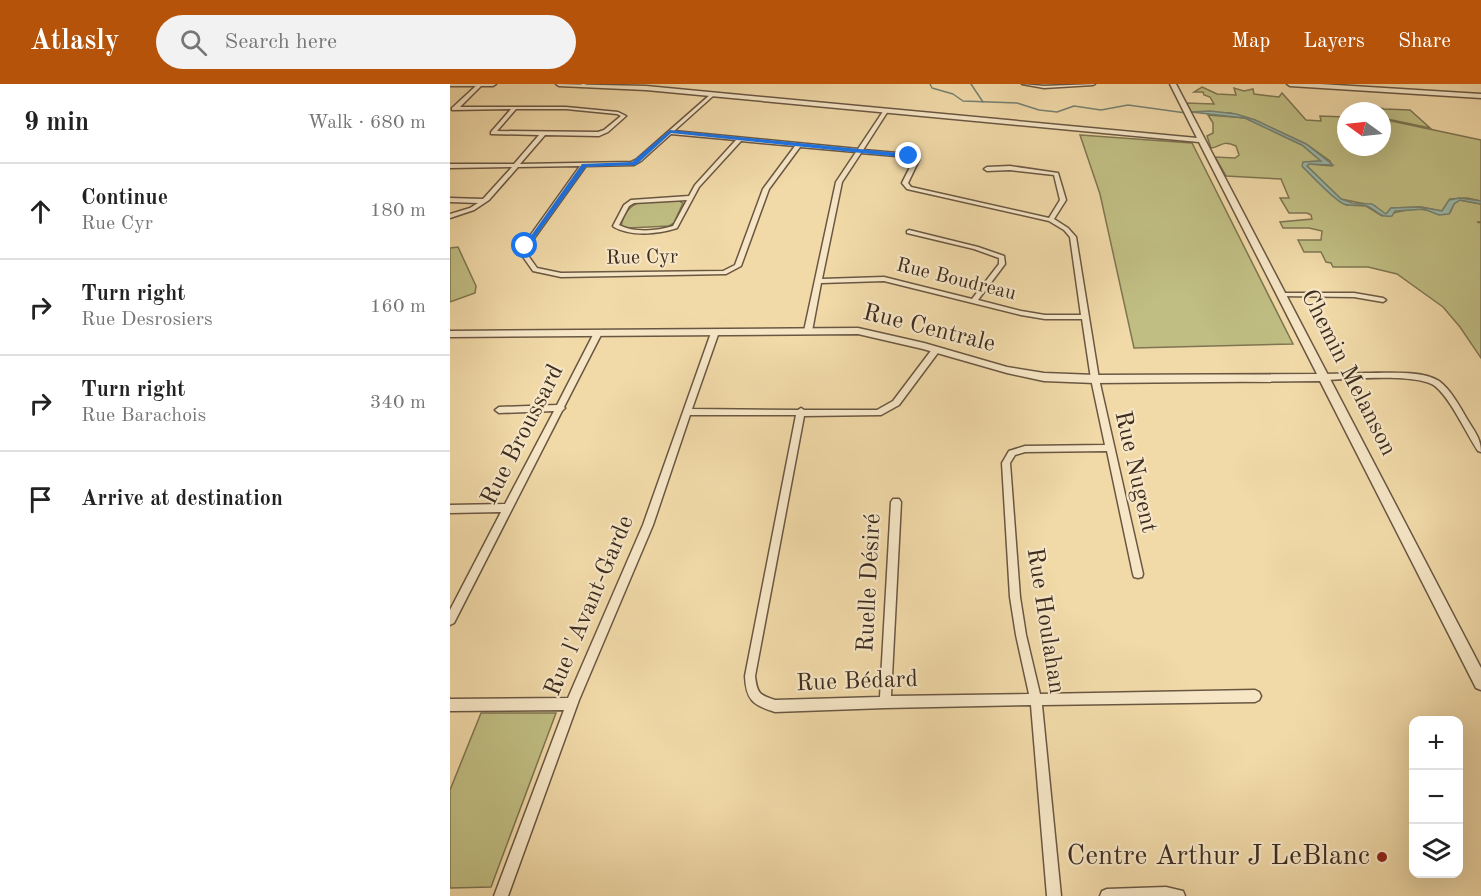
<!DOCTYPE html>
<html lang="en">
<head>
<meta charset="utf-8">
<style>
	body { margin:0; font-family:"Old Standard TT",serif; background:#f2f2f2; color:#222 }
	.controls { position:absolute; right:18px; bottom:18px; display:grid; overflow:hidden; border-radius:12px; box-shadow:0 6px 24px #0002 }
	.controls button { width:54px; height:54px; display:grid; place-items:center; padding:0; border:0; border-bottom:2px solid #e0e0e0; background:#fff; color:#222; font:30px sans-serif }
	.compass { position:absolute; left:887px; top:18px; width:54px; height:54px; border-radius:50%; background:#fff; box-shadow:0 6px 24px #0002; rotate:285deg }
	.stop { position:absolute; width:18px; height:18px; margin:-14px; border:4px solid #1a73e8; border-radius:50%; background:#fff }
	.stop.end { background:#1a73e8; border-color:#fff; box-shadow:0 2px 6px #0008 }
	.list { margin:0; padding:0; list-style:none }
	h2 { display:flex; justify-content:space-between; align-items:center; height:78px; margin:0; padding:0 24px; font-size:26px }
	h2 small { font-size:20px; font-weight:400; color:#767676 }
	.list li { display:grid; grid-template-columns:39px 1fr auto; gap:18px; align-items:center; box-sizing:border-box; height:96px; padding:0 24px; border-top:2px solid #e0e0e0 }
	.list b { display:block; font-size:22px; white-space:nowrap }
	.list p { margin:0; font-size:20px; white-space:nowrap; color:#767676 }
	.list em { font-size:20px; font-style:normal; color:#767676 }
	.icon { flex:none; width:33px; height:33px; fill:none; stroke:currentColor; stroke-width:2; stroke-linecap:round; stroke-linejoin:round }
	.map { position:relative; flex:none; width:1031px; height:812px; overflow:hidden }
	header { display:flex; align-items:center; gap:36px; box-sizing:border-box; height:84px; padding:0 30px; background:#b45309; color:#fff }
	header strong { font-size:28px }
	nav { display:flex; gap:33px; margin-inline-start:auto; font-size:21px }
	.search { width:420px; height:54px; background:#f2f2f2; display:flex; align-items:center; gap:15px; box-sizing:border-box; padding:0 21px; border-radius:33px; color:#767676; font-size:22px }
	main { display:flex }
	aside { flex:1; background:#fff }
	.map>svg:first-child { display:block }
	.green { fill:#c0be83; stroke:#7e7552; stroke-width:1.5 }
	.water { fill:#9bbaaa; stroke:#758173; stroke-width:1.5 }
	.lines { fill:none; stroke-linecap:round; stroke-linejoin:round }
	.stream { stroke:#758173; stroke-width:1.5 }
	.minor-casing { stroke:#6a5742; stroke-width:3 }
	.tertiary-casing { stroke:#6a5742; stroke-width:3 }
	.minor { fill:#f6e6c6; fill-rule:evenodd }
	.tertiary { fill:#f6e6c6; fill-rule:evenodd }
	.route { fill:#1a73e8 }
	.poi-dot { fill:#8f2418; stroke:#f6e6c6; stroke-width:2 }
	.labels { text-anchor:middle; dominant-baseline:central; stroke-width:4.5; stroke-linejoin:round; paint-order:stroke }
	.far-street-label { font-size:20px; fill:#3d2c20; stroke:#f6e6c6 }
	.street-label { font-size:24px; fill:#3d2c20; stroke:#f6e6c6 }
	.near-poi-label { font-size:28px; fill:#3d2c20; stroke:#f6e6c6; text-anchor:end }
</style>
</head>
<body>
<header>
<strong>Atlasly</strong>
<div class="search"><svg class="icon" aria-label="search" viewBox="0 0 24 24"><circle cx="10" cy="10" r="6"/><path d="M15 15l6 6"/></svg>Search here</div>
<nav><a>Map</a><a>Layers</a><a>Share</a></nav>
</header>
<main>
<aside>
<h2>9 min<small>Walk · 680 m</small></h2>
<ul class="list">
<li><svg class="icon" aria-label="ahead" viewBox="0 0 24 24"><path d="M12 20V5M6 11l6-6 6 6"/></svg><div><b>Continue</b><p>Rue Cyr</p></div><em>180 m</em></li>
<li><svg class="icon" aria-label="right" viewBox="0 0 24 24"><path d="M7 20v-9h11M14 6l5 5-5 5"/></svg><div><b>Turn right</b><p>Rue Desrosiers</p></div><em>160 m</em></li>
<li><svg class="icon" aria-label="right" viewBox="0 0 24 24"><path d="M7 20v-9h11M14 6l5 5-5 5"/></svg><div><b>Turn right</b><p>Rue Barachois</p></div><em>340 m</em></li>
<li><svg class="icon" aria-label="arrive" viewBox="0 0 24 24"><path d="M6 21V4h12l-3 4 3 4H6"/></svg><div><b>Arrive at destination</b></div></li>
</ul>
</aside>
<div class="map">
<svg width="1031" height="812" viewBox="0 0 1031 812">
	<rect width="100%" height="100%" fill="#f1d9a8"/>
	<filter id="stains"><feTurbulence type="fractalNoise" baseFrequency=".00333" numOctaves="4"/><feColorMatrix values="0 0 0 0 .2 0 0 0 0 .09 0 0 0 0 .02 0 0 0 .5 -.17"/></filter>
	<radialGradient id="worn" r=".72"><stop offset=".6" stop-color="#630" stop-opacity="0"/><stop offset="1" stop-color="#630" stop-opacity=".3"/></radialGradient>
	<g class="green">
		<polygon points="752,3 767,10 786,11 784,4 794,7 803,5 804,10 829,13 832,9 856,36 871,37 870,32 896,33 896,63 932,63 932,35 1031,56 1031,117 1017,114 1000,115 992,127 971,123 941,124 936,130 931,129 925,122 891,115 857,82 859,80 882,82 880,77 856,60 805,36 781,29 741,28 736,19 764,20 760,13 754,11 753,8 744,8"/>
		<polygon points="924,22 934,25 960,26 980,44 932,34 932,27 911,27"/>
		<path d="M 758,31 L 795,34 L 852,61 L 871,77 L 855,78 L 853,83 L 883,112 L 896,121 L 916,122 L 932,132 C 945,128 963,123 976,126 C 986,128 990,132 1000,129 L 1004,120 L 1009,116 L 1031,120 L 1031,138 L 1027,138 L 1031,139 L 1031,274 L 1010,243 L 993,223 L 947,190 L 918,183 L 883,183 L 881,179 L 876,178 L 871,168 L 854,168 L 848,156 L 871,156 L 872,147 L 859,144 L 833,144 L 830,138 L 862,135 L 861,131 L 857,129 L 839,129 L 830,114 L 839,114 L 831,95 L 776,92 L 765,73 L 785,74 L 789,71 L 786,62 C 771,55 770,64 761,64 L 757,52 L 763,49 L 763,39 Z"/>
		<polygon points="630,51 742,59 843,260 684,264 650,110"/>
		<path d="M 229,117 L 233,119 L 224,139 L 219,142 L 178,144 L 171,142 C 178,110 203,117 229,117 Z"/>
		<polygon points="8,163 26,202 25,209 0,218 0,164"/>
		<polygon points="31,629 106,629 41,803 0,804 0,706"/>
	</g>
	<path class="water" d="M 760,27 L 786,30 L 805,36 L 856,60 L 883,81 L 859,80 L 857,82 L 891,115 L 902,119 L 922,120 L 936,130 L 941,124 L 970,123 L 992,127 L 999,116 L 1010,114 L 1031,117 L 1031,120 L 1010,116 L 1004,120 L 999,130 L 989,131 L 974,125 L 945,127 L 942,132 C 929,134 927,126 917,122 C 910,119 902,123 894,120 C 884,116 861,91 852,82 L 853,78 L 871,77 L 852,61 L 795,34 L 741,28 Z"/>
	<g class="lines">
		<g class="stream">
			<polyline points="480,0 482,4 503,10 513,17 567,19 589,26 607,28 624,22 651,26 678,21 736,29"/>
			<polyline points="521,0 533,18"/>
		</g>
		<g class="minor-casing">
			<g id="minor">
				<path d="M 28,0 L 33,0 L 10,23 L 116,23 L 168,28 L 176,32 L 158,48 L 149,52 L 95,51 L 70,80 L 181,78 L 187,75 L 261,10 L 263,10 L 263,12 L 224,47 L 408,65 L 434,26 L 436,26 L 438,27 L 413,66 L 459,70 L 468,75 L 469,76 L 458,99 L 461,103 L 599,134 L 610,116 L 604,91 L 560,86 L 537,87 L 534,85 L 537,83 L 560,82 L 608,89 L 616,116 L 604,135 L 618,144 L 626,153 L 649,295 L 693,490 L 692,493 L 688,494 L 684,493 L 683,490 L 657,367 L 575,368 L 565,371 L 560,379 L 570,513 L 576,551 L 590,610 L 805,606 L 809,608 L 811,612 L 809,616 L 805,618 L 592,621 L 611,812 L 597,812 L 581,621 L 435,624 L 325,628 C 303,621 296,616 295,592 L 346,331 L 240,331 L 203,441 L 129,616 L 58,812 L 44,812 L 114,626 L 0,627 L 0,615 L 118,614 L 193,441 L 262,246 L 268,246 L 269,248 L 242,325 L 348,326 L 351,324 L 354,326 L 427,326 L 443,317 L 483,264 L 489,264 L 490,266 L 449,321 L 431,331 L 354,332 L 305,592 C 307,609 309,611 325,616 L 430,613 L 441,418 L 443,415 L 449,415 L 451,418 L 441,612 L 579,610 L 566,551 L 560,513 L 552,379 L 559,367 L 575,362 L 655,361 L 641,295 L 632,235 L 595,235 L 571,231 L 434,197 L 371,199 L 362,247 L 361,249 L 355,249 L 354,247 L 386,98 L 406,68 L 350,63 L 319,105 L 291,182 L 276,190 L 111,193 L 83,187 L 71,170 L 72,163 L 130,82 L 68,83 L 39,116 L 24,126 L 0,134 L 0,130 L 20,124 L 28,119 L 0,118 L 0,114 L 33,115 L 62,83 L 0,84 L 0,80 L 64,80 L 89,51 L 41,50 L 41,48 L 61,25 L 2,26 L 2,24 ZM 66,25 L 116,25 L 167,30 L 171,32 L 154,46 L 148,48 L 47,47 ZM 221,50 L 286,56 L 245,101 L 239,112 L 181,116 L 174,121 L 163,142 L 164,143 C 182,153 208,150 227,144 L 249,103 L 291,57 L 345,62 L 313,105 L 285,181 L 273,187 L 111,189 L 87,184 L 77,170 L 78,163 L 136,82 L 184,81 L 191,77 ZM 411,69 L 458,73 L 463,77 L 452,99 L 457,105 L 599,137 L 614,146 L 620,153 L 631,231 L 595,231 L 571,227 L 528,216 L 555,180 L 554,172 L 528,163 L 459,146 L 457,147 L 457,149 L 524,165 L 549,174 L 549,180 L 522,215 L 434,193 L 372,195 L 392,98 ZM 237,116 L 223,142 C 207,147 185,149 169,141 L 179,122 L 184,119 Z"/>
				<polygon points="131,0 136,0 133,2"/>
				<polygon points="572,0 594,2 645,0 643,1 594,4"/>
				<polygon points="832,209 904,209 933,214 936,216 933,218 904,213 830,212 830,210"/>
				<polygon points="145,247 151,247 152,249 114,323 115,324 112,327 4,539 0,541 0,526 51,428 0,429 0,421 55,420 104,327 49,329 45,326 49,323 107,321"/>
				<path d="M 916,289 C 936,289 972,286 989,297 C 1001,306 1010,323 1017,335 C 1024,347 1031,354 1031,368 L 1028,367 C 1016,349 1001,315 985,302 C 967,289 899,295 875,296 L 871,293 L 875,290 Z"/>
				<polygon points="716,803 733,807 735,812 650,812 652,807 657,805"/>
			</g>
		</g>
		<g class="tertiary-casing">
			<g id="tertiary">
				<polygon points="0,0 46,0 43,2 0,2"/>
				<polygon points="106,0 196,2 747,54 720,0 726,0 1031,584 1031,606 1026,604 870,297 645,299 594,297 557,289 473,265 408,250 0,253 0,247 408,244 474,259 557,283 594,289 645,291 867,290 749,58 196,6 109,2"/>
				<polygon points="837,0 870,0 1031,10 1031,14 840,2"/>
			</g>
		</g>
		<use href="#minor" class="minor"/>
		<use href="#tertiary" class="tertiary"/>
	</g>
	<polygon class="route" points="220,46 459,70 462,72 459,74 221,49 186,81 136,83 78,163 73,163 132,80 182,78"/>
	<circle class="poi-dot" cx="932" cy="773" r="6"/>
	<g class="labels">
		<g class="far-street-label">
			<text transform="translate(192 174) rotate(-1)">Rue Cyr</text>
			<text transform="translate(506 196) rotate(14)">Rue Boudreau</text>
		</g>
		<g class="street-label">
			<text transform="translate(479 245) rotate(14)">Rue Centrale</text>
			<text transform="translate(898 289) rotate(63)">Chemin Melanson</text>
			<text transform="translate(73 351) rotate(-63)">Rue Broussard</text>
			<text transform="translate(685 388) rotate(77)">Rue Nugent</text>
			<text transform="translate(420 499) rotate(-87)">Ruelle Désiré</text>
			<text transform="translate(140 522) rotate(-67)">Rue l'Avant-Garde</text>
			<text transform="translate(595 537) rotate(81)">Rue Houlahan</text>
			<text transform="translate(407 598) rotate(-2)">Rue Bédard</text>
		</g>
		<g class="near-poi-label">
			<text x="920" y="773">Centre Arthur J LeBlanc</text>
		</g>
	</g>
	<rect width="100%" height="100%" filter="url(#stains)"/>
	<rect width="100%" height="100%" fill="url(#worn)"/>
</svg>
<div class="controls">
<button>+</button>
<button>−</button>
<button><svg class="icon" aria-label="layers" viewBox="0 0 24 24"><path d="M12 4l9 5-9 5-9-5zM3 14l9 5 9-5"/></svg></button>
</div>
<svg class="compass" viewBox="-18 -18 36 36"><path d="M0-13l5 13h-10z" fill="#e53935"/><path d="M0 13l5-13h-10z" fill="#767676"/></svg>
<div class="stop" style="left:75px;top:162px"></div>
<div class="stop end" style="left:459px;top:72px"></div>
</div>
</main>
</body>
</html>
